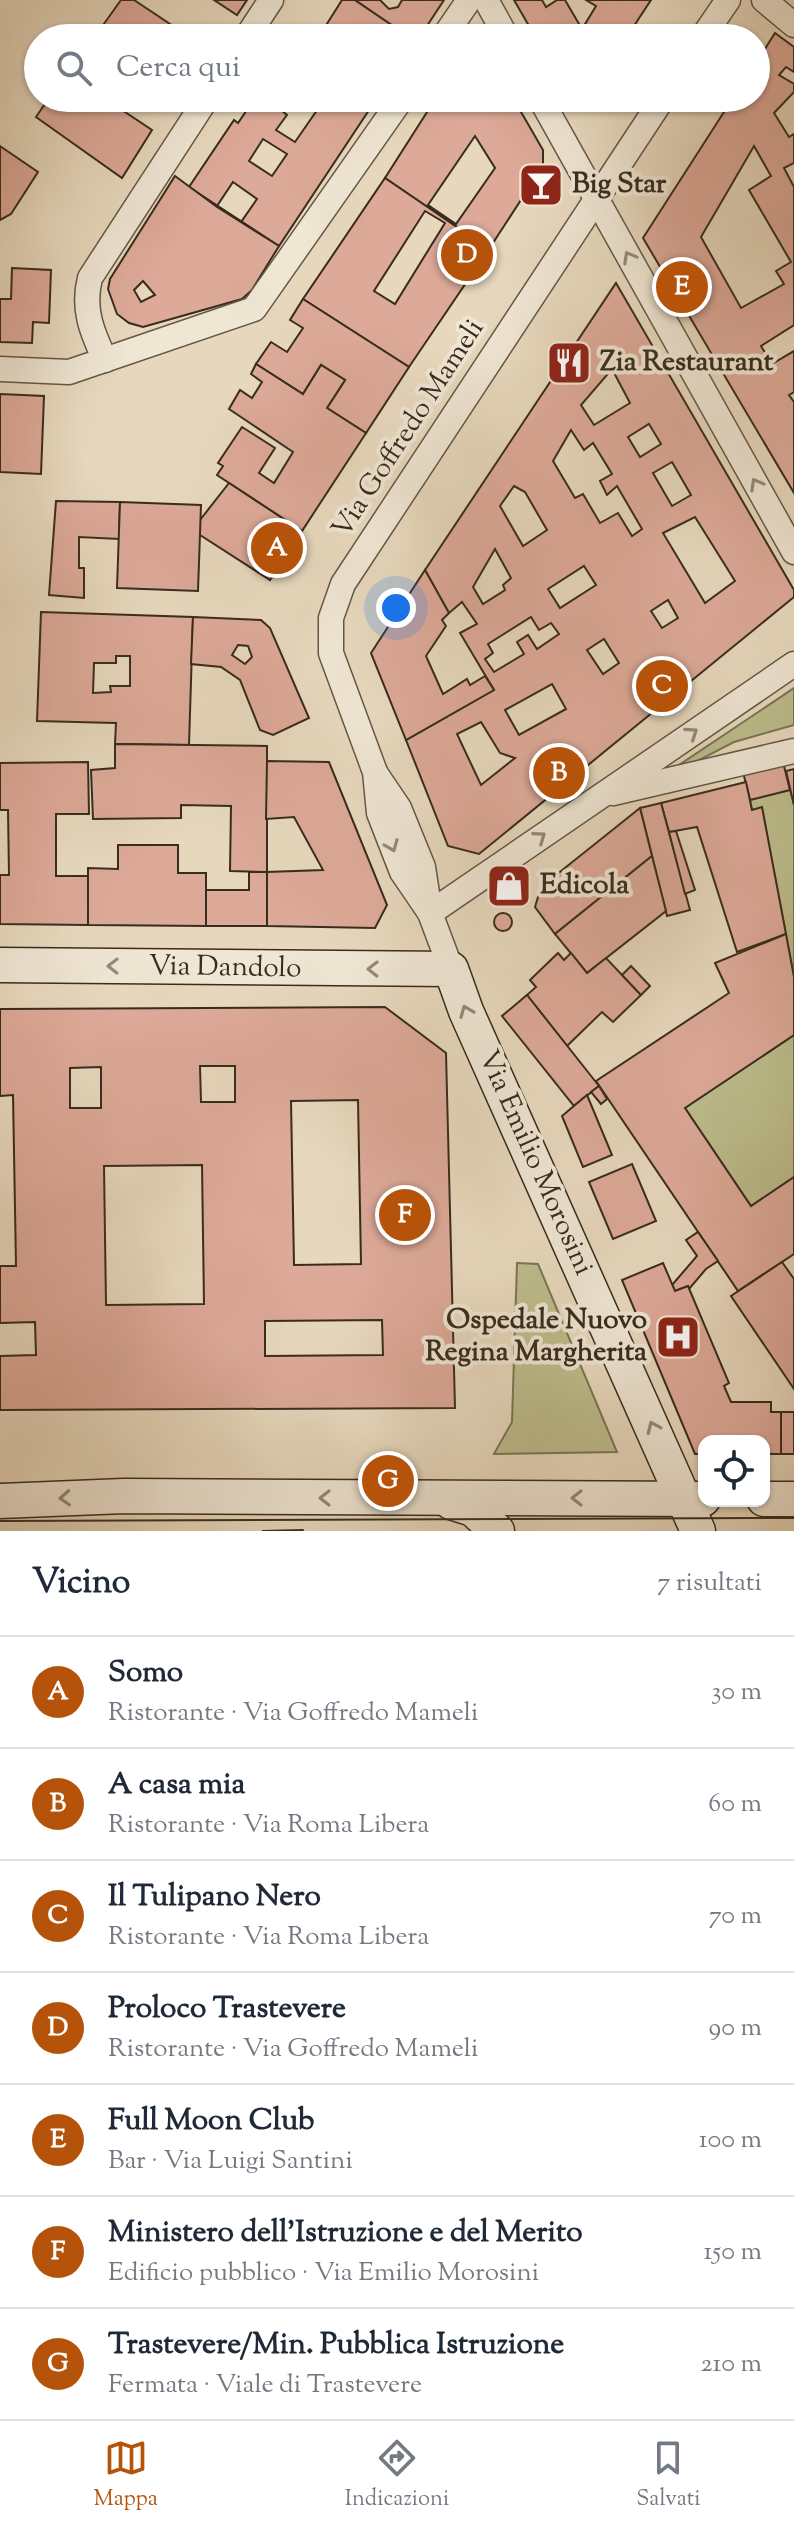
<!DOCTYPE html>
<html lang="it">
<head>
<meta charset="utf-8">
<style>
	body { margin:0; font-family:"Sorts Mill Goudy",serif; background:#f2f2f3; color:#1f2937 }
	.controls { position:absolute; right:24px; bottom:24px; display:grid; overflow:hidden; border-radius:16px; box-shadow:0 2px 6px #0004 }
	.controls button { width:72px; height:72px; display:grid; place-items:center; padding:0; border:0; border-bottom:2px solid #e0e1e3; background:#fff; color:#1f2937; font:40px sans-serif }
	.you { position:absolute; left:396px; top:608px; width:28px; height:28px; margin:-20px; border:6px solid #fff; border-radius:50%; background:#1a73e8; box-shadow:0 0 0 12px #1a73e833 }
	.badge { display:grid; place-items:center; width:52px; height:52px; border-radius:50%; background:#b45309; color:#fff; font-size:26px; font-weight:700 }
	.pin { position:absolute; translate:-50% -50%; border:4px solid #fff; box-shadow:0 2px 8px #0006 }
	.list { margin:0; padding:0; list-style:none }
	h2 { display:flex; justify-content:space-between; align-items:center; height:104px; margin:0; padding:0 32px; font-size:34px }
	h2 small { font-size:26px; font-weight:400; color:#747a83 }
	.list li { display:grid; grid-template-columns:52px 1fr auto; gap:24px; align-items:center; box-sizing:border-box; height:112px; padding:0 32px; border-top:2px solid #e0e1e3 }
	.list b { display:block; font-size:30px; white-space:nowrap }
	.list p { margin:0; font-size:26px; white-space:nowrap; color:#747a83 }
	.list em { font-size:26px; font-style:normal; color:#747a83 }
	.icon { flex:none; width:44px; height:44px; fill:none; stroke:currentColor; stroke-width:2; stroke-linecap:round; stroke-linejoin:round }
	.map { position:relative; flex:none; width:794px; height:1531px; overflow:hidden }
	.search { position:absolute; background:#fff; box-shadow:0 2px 6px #0004; left:24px; right:24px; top:24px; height:88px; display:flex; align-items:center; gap:20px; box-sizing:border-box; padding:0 28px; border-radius:44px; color:#747a83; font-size:30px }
	.sheet { height:888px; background:#fff }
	nav { display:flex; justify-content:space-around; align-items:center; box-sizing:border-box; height:112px; border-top:2px solid #e0e1e3; background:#fff; font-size:22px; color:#747a83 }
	nav a { display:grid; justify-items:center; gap:4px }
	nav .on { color:#b45309 }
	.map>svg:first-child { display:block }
	.green { fill:#bdbc8c; stroke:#7a7455; stroke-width:2 }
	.building { fill:#dda998; stroke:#382c1e; stroke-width:2; fill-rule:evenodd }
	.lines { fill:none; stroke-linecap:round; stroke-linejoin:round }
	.street-casing { stroke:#645746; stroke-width:27 }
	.secondary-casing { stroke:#382c1e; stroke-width:37 }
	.street { stroke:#efe6d4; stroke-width:24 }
	.secondary { stroke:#efe6d4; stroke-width:34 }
	.tram { stroke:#382c1e; stroke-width:2 }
	.oneway { stroke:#948979 }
	.labels { text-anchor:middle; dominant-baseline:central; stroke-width:8; stroke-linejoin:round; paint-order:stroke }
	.poi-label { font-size:28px; font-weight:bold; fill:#382c1e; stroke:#efe6d4; text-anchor:start }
	.street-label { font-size:28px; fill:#382c1e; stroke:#efe6d4 }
</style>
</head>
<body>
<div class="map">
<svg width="794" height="1531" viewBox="0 0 794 1531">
	<rect width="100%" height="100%" fill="#e7d8bd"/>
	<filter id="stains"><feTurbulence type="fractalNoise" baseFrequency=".0025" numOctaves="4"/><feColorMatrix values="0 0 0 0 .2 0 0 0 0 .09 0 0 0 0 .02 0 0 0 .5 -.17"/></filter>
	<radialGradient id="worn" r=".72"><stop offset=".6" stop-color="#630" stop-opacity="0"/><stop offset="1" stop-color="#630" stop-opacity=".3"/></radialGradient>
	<g class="green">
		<polygon points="794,688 794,725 734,742 680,770 676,767"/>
		<polygon points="790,790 794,805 794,977 762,808 752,810 750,800"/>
		<polygon points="794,1035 794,1177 751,1206 685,1108"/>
		<polygon points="517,1263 538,1264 617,1452 494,1454 512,1422"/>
	</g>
	<g class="building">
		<polygon points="121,0 134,0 191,38 100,38 96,35"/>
		<polygon points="214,0 247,0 237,15"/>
		<polygon points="342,0 355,0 411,38 318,38"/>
		<polygon points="355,0 380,0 389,9 398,7 402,0 444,0 419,38 411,38"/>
		<polygon points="514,0 542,0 546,7 557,0 565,0 582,29 596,6 586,0 651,0 626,38 536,38"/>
		<path d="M 775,33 L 794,47 L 794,72 L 786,67 L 779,75 L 794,84 L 794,92 L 774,113 L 789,137 L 794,134 L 794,163 L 784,168 L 794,187 L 794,325 L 761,346 L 772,364 L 794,351 L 794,392 L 789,395 L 794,402 L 794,493 L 643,238 L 733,98 L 756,98 L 756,63 ZM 754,146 L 771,176 L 749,190 L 791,262 L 776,271 L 784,284 L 741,308 L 701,237 Z"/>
		<polygon points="49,98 104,98 152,130 122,178 36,117"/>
		<path d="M 255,98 L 289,98 L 281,110 L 287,115 L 276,130 L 295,142 L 322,103 L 314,98 L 377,98 L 279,246 L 189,187 L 234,120 L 238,123 ZM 263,139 L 287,154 L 272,176 L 249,161 ZM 233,182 L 257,199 L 241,222 L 217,206 Z"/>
		<path d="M 436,98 L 513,98 L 543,150 L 543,166 L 489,249 L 385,178 ZM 475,136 L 495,168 L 456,224 L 428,205 Z"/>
		<polygon points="0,146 38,172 11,214 0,220"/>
		<path d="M 175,176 L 217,207 L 279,246 L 252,290 L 242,299 L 143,327 L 129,323 L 117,314 L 108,289 L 110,279 ZM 143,281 L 155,295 L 141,302 L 134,290 Z"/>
		<path d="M 385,178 L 489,249 L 409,367 L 303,299 ZM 425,211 L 445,223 L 395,304 L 374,291 Z"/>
		<polygon points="12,268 51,270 49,323 33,322 32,343 0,342 0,299 11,299"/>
		<path d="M 616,283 L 794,590 L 794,597 L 479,854 L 448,846 L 406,740 L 494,690 L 460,633 L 477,624 L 462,602 L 449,613 L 425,570 ZM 612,369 L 630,403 L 594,425 L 581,405 ZM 649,424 L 661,444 L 640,457 L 628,437 ZM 571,430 L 584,450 L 593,443 L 612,474 L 600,481 L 607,495 L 617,486 L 642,529 L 632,536 L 618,513 L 600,523 L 583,494 L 575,498 L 553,461 ZM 672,462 L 691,495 L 672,506 L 653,473 ZM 514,486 L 525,492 L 547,530 L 523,546 L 500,506 ZM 695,517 L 735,581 L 705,603 L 663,533 ZM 495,549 L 511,578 L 503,585 L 505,590 L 483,604 L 473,587 ZM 584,566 L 596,585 L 560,608 L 548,589 ZM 668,600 L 678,618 L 662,628 L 651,611 ZM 531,617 L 539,630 L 551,623 L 559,634 L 537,649 L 528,635 L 517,642 L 524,654 L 494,672 L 485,659 L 493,653 L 488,644 ZM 604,639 L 619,663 L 603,674 L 587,650 ZM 552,684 L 566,709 L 519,735 L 505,710 ZM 481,722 L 500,753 L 515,758 L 481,785 L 457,734 Z"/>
		<polygon points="303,299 409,367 366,433 327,408 345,380 321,365 303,394 256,364 271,342 287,352 303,328 290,320"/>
		<polygon points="256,364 303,394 321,365 345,380 327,408 366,433 302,531 217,475 223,466 218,463 242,427 275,448 259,473 274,483 293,452 229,409 240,390 252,398 262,382 251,374"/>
		<polygon points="0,394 44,396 41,474 0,472"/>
		<polygon points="229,483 302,531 270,580 200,535 200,520"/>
		<polygon points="56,501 120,502 119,539 79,537 79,568 84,568 84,598 49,595"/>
		<polygon points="120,502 201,505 198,591 117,588"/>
		<polygon points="425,570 449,613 442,620 446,626 426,656 443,694 467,679 470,685 485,676 494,690 406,740 371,653"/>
		<path d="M 41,612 L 193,617 L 189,745 L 115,744 L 116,723 L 37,721 ZM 116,656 L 130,656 L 130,686 L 110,686 L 111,692 L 93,693 L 94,663 L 116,663 Z"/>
		<path d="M 193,617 L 261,620 L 270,628 L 309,718 L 273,735 L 260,730 L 240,680 L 221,667 L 191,664 ZM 238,645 L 248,646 L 252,657 L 245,664 L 232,655 Z"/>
		<polygon points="115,744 267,746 267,872 230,871 231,806 181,805 181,818 93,819 91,770 115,768"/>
		<polygon points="267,761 329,762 387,905 375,928 267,926 267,872 323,870 294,817 266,819"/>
		<polygon points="88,762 89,814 56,814 56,876 88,876 88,925 0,924 0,875 9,875 8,810 0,810 0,763"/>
		<polygon points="783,762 790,790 750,800 743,772"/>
		<polygon points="794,769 794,805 786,771"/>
		<polygon points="746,782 752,810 762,807 786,934 737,952 697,827 669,832 661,803"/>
		<polygon points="661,803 690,910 667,916 640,808"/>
		<polygon points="640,808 652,856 555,934 535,907 541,887"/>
		<polygon points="676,831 695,890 685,894 669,832"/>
		<polygon points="118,845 178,845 178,873 206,873 206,926 88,925 88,868 118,869"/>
		<polygon points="652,856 666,911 587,973 555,934"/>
		<polygon points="249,872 267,872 267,926 206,926 206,890 249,890"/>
		<circle cx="503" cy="922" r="9"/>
		<polygon points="786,934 794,977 794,1035 685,1108 751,1206 794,1177 794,1254 738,1291 596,1081 729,993 715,963"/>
		<polygon points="558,953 564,960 571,953 587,973 606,958 641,995 613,1022 602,1012 567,1046 527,995 536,987 530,980"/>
		<polygon points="631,966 650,986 641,995 622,975"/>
		<polygon points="527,995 599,1086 574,1106 502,1016"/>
		<path d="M 385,1007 L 446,1053 L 455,1408 L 0,1410 L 0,1356 L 36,1355 L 35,1322 L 0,1323 L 0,1266 L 16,1266 L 13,1095 L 0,1096 L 0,1009 ZM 200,1066 L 235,1066 L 235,1102 L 201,1102 ZM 101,1067 L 101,1108 L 70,1108 L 70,1068 ZM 358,1100 L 361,1264 L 294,1265 L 291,1101 ZM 202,1165 L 204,1304 L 106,1305 L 104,1166 ZM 382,1320 L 383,1355 L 265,1356 L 265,1321 Z"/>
		<polygon points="599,1086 607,1099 601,1104 591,1092"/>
		<polygon points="587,1095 612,1155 583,1167 562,1116"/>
		<polygon points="632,1164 656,1221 613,1239 589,1182"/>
		<polygon points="698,1232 718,1261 706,1269 689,1289 688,1286 675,1291 672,1285 697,1256 686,1240"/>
		<polygon points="782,1262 794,1279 794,1389 731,1296"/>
		<polygon points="663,1263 675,1291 688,1286 729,1383 724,1386 731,1402 771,1402 771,1412 781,1412 781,1454 764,1454 764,1441 704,1441 704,1454 695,1454 622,1280"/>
		<rect x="781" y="1412" width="13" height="42"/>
	</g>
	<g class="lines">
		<g class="street-casing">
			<g id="street">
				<polyline points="486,0 507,38"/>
				<polyline points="764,0 794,25"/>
				<polyline points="246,38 271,0"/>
				<polyline points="443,38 469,0"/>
				<polyline points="702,38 728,0"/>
				<polyline points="540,98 794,552"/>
				<path d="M 105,360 C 92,332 82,309 90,278 L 207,98"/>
				<polyline points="0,369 69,372 254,309 402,98"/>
				<polyline points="376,774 399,808 423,867 430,913 451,969"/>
				<polyline points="613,793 794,751"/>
				<polyline points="430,913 402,872 379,813 375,772 331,653 331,618 343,584 663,98"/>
				<polyline points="430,913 794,664"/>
			</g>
		</g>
		<g class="secondary-casing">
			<g id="secondary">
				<polyline points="0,965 451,969 466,1011 698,1531"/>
				<polyline points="764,1499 794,1499"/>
				<polyline points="0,1501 124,1496 703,1499"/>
				<polyline points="451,1502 473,1509 497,1531"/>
			</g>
		</g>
		<use href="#street" class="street"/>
		<use href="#secondary" class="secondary"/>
		<g class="tram">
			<polyline points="0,1521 794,1518"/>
			<polyline points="263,1531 303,1530"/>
		</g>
	</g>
	<defs><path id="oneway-chevron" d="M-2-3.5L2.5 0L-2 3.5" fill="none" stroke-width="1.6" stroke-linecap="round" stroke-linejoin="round" transform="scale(2)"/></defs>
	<g class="oneway">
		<use href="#oneway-chevron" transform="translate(629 257) rotate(-119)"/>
		<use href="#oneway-chevron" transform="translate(756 484) rotate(-119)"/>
		<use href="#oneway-chevron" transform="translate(692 733) rotate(-34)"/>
		<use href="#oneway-chevron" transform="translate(540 837) rotate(-35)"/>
		<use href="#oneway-chevron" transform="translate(392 846) rotate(68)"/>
		<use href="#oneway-chevron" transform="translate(113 966) rotate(-179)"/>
		<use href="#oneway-chevron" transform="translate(373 969) rotate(-179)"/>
		<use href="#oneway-chevron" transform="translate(466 1011) rotate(-112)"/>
		<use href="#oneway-chevron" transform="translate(653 1427) rotate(-114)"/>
		<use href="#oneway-chevron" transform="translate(65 1498) rotate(177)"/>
		<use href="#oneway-chevron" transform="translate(325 1498) rotate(180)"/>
		<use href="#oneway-chevron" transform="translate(577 1498) rotate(-180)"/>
	</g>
	<defs>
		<g id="bar-square" transform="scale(2.3)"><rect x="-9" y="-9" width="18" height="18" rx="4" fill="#8f2418" stroke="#efe6d4"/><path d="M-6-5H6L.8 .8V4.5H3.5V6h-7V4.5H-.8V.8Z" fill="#fff"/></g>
		<g id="restaurant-square" transform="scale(2.3)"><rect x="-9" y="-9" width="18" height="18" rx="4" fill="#8f2418" stroke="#efe6d4"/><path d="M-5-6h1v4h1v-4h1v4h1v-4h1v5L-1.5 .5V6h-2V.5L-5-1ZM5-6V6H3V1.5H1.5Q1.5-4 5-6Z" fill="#fff"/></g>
		<g id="shop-square" transform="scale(2.3)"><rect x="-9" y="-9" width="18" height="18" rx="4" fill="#8f2418" stroke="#efe6d4"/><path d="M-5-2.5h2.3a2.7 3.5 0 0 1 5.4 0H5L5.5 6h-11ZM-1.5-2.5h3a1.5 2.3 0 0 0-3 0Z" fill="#fff"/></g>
		<g id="hospital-square" transform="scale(2.3)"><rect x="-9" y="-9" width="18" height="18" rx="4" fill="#8f2418" stroke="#efe6d4"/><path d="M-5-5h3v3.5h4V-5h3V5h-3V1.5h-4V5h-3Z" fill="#fff"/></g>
	</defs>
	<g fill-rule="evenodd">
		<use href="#bar-square" x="541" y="185"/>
		<use href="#restaurant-square" x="569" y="363"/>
		<use href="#shop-square" x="509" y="886"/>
		<use href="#hospital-square" x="678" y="1337"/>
	</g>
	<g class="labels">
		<g class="poi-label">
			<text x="572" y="185">Big Star</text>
			<text x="600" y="363">Zia Restaurant</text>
			<text x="540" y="886">Edicola</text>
			<text x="647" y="1321" text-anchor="end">Ospedale Nuovo<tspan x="647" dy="32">Regina Margherita</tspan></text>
		</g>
		<g class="street-label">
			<text transform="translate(409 429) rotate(-57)">Via Goffredo Mameli</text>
			<text transform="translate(225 968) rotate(1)">Via Dandolo</text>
			<text transform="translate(535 1163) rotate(66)">Via Emilio Morosini</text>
		</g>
	</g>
	<rect width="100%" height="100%" filter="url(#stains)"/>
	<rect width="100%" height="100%" fill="url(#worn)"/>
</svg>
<div class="controls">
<button><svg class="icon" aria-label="locate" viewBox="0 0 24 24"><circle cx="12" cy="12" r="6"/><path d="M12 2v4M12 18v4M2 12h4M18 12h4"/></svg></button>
</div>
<div class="you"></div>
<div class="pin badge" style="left:277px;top:548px">A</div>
<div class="pin badge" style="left:559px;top:773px">B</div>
<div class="pin badge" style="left:662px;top:686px">C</div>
<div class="pin badge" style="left:467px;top:255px">D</div>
<div class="pin badge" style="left:682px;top:287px">E</div>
<div class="pin badge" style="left:405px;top:1215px">F</div>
<div class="pin badge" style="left:388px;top:1481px">G</div>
<div class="search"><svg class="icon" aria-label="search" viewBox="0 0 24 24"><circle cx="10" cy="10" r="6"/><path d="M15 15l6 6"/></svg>Cerca qui</div>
</div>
<section class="sheet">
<h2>Vicino<small>7 risultati</small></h2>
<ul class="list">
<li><span class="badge">A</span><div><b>Somo</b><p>Ristorante · Via Goffredo Mameli</p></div><em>30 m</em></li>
<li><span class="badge">B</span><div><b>A casa mia</b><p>Ristorante · Via Roma Libera</p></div><em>60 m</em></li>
<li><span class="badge">C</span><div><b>Il Tulipano Nero</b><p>Ristorante · Via Roma Libera</p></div><em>70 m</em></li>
<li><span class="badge">D</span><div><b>Proloco Trastevere</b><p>Ristorante · Via Goffredo Mameli</p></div><em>90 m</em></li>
<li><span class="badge">E</span><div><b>Full Moon Club</b><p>Bar · Via Luigi Santini</p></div><em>100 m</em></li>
<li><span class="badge">F</span><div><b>Ministero dell'Istruzione e del Merito</b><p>Edificio pubblico · Via Emilio Morosini</p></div><em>150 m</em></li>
<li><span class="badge">G</span><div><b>Trastevere/Min. Pubblica Istruzione</b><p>Fermata · Viale di Trastevere</p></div><em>210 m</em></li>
</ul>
</section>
<nav>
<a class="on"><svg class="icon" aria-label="map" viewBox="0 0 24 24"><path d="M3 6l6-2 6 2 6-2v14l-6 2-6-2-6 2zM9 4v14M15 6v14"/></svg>Mappa</a>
<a><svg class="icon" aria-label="directions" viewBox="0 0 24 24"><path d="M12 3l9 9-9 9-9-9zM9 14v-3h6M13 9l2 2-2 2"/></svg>Indicazioni</a>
<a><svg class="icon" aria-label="saved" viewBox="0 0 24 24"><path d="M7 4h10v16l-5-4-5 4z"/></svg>Salvati</a>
</nav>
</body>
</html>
